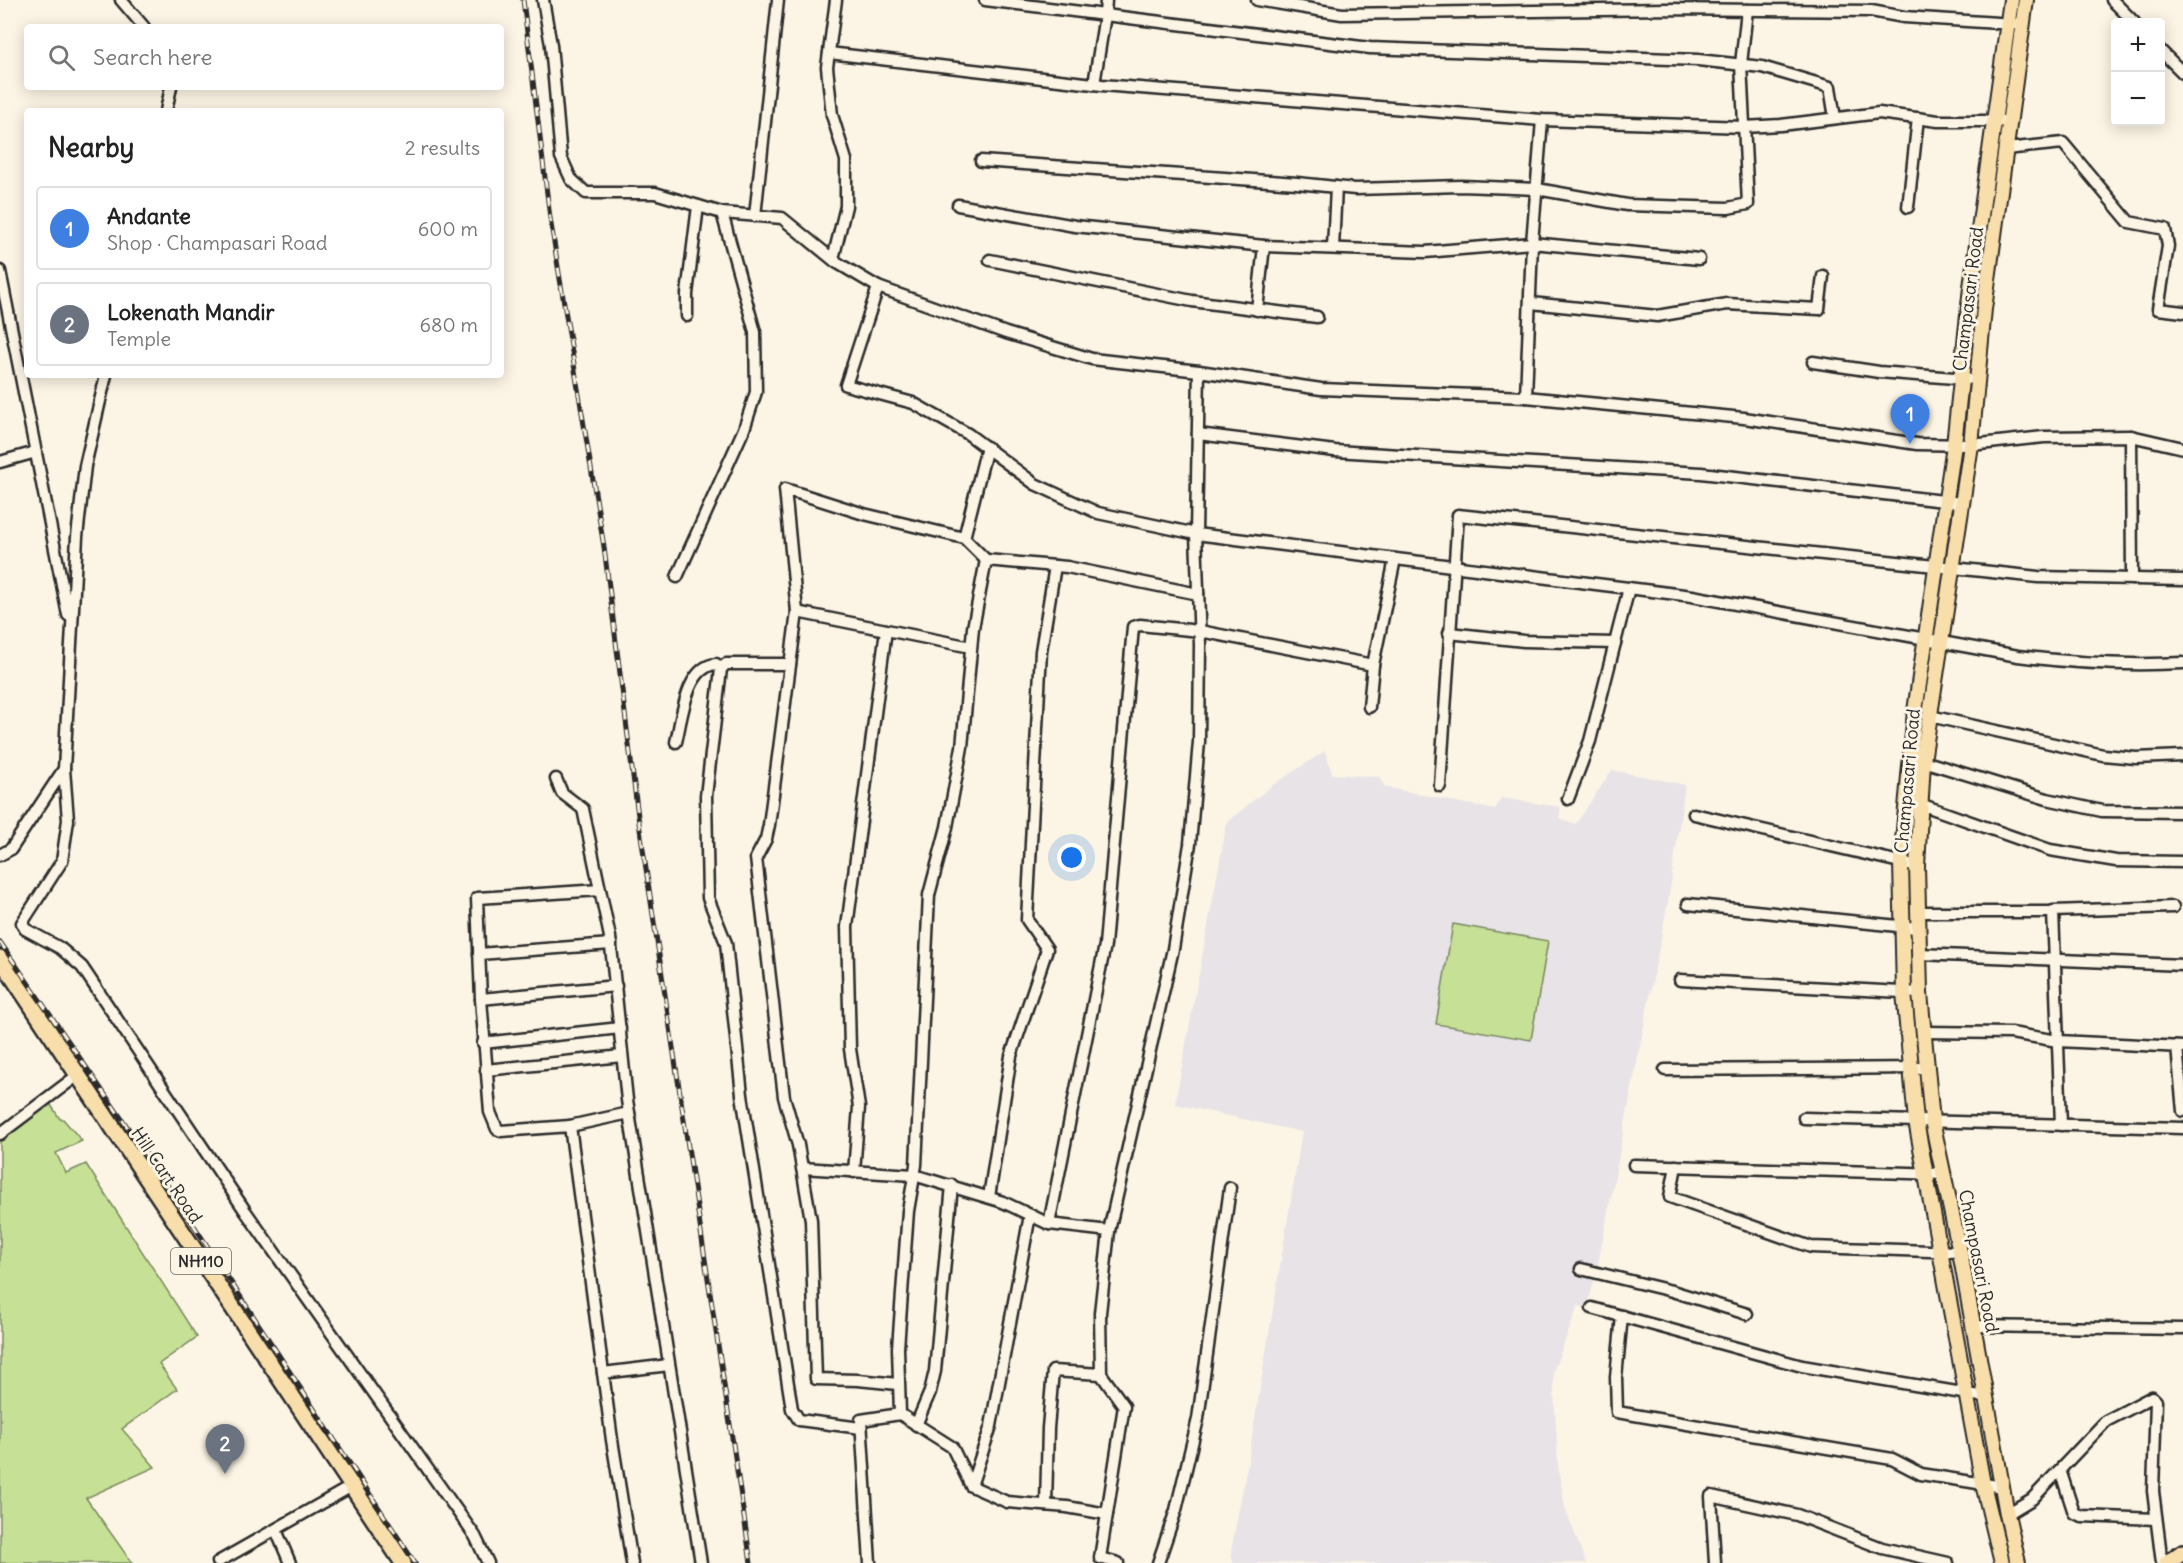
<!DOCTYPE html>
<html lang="en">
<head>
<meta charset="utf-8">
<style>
	body { margin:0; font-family:Delius,sans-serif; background:#f6f6f6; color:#222 }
	.controls { position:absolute; right:18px; top:18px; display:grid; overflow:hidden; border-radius:6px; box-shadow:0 3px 15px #0003 }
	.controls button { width:54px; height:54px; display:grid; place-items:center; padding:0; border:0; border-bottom:2px solid #e0e0e0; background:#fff; color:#222; font:30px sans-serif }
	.you { position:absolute; left:1072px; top:858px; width:21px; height:21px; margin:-15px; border:4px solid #fff; border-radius:50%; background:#1a73e8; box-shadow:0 0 0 9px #1a73e833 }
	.badge { display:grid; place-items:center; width:39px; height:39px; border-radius:50%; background:#db2777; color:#fff; font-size:20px; font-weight:700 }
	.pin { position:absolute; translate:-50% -50px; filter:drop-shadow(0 2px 3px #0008) }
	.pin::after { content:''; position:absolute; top:32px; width:21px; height:18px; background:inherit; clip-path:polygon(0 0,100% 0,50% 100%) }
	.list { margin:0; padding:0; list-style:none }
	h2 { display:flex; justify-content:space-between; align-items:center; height:78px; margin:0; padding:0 24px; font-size:26px }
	h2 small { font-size:20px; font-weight:400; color:#767676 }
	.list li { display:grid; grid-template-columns:39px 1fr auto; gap:18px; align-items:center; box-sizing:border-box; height:84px; margin:0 12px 12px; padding:0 12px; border:2px solid #e0e0e0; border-radius:6px }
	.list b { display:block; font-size:22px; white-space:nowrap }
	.list p { margin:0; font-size:20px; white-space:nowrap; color:#767676 }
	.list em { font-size:20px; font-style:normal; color:#767676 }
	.icon { flex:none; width:33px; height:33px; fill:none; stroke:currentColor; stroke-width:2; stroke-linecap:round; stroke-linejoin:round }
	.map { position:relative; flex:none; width:2183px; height:1563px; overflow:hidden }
	.search { position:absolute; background:#fff; box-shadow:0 3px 15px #0003; left:24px; top:24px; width:480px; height:66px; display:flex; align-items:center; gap:15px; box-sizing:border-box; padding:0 21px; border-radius:6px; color:#767676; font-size:22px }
	.panel { position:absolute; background:#fff; box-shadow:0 3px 15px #0003; left:24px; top:108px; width:480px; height:270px; border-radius:6px }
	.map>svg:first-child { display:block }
	.built { fill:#e7e3e7 }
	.green { fill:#c6e096; stroke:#788660; stroke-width:1.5 }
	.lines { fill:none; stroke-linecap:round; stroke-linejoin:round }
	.minor-casing { stroke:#2b2b2b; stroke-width:15 }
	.major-casing { stroke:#2b2b2b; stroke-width:18 }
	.highway-casing { stroke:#2b2b2b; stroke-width:20 }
	.minor { stroke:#fcf5e5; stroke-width:10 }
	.major { stroke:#f8deab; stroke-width:14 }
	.highway { stroke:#f8deab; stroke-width:15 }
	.rail-casing { stroke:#2b2b2b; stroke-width:5 }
	.rail { stroke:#fcf5e5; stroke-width:3; stroke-dasharray:9; stroke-linecap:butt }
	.labels { text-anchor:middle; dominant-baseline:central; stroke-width:6; stroke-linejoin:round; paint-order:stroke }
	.shield { fill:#fcf5e5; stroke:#6a6863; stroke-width:1.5 }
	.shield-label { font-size:16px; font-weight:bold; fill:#2b2b2b }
	.street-label { font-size:18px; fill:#2b2b2b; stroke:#fcf5e5 }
</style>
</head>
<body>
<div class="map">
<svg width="2183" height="1563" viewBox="0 0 2183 1563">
	<rect width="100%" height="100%" fill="#fcf5e5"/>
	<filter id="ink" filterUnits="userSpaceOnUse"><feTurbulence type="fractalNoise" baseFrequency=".0167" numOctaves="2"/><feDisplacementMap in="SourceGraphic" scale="12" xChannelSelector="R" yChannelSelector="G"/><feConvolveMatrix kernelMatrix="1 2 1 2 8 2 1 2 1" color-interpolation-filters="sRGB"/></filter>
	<g filter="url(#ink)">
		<polygon class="built" points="1325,751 1332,774 1379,777 1385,787 1495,810 1501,798 1561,807 1559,818 1576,824 1612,770 1685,785 1669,896 1597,1269 1587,1308 1578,1306 1553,1372 1558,1465 1565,1508 1586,1563 1233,1563 1231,1551 1249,1456 1302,1132 1175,1104 1227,822 1270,787"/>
		<g class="green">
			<polygon points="1453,924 1548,941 1531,1040 1436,1024"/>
			<polygon points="49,1102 60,1119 63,1119 82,1141 56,1153 66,1173 86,1164 197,1337 159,1364 177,1389 122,1429 155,1467 86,1498 132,1563 0,1563 0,1139"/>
		</g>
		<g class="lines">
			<g class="minor-casing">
				<g id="minor">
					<polyline points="121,0 144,27"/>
					<polyline points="543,0 551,45 561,157 571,179 586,193 655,193 722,213 782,218 836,262 878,287 1006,333 1092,359 1199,371 1321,389 1526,397 1744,418 1917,444 1971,445 2044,437 2131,436 2183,448"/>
					<polyline points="985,0 1105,15 1106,0"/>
					<polyline points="1257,0 1342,14 1666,9 1871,11 1904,17 2014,24"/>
					<polyline points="2112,0 2134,22"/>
					<polyline points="2160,50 2183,73"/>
					<polyline points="829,53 1102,85 1542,120 1744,127 1781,125 1879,113 1938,121 2010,121"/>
					<polyline points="1094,84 1105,15 1370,48 1698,60 1762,67 1830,87 1835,118"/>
					<polyline points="166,111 171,87"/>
					<polyline points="2006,149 2063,143 2129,222 2165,229 2168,246 2158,309 2183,312"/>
					<polyline points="981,161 1297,183 1355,189 1461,186 1537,189 1627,205 1728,208 1748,204 1741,64 1747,10"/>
					<polyline points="958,205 1075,226 1264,246 1425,252 1532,243 1699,259"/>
					<polyline points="1908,207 1918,118"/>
					<polyline points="755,216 778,0"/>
					<polyline points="1333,248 1336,187"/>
					<polyline points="833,259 846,206 846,160 832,115 827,67 836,0"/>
					<polyline points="990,260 1192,301 1317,317"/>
					<polyline points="0,271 68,615"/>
					<path d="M 878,287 L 846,385 L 913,403 L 968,434 L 1035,484 L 1098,513 L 1196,534 L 1692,596 L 2018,656 C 2073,663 2128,666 2183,663"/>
					<polyline points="1531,303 1657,316 1727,304 1819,309 1823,276"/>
					<polyline points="1257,310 1264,246"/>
					<polyline points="687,316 687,294 698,206"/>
					<polyline points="1813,362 1879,372 1967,379"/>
					<polyline points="1526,397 1532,243 1542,120"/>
					<polyline points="1198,434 1335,451 1701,473 1961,503"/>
					<polyline points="2131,436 2132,579"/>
					<polyline points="0,462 36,452"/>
					<polyline points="964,538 987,447"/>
					<polyline points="677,577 744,429 756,392 755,332 722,213"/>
					<polyline points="797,612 971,647"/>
					<polyline points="1449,633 1524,641 1615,643"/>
					<polyline points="790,664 726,664 721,669 706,796 708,898 726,943 742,1095 792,1409 799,1420 861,1428"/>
					<polyline points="1369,707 1373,665"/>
					<polyline points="1930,716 2103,755 2136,758 2183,756"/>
					<path d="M 676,742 C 682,718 686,667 716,664 L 721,669"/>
					<polyline points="1923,761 2047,799 2102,811 2183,812"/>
					<polyline points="64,769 68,820 62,861 22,923 25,929 60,948 82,967 246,1212 475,1536 488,1563"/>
					<polyline points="556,779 562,793 583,809 610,937 627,1100 701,1563"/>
					<polyline points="1440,786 1458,515 2038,577 2183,580"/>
					<polyline points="1568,799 1590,741 1629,588"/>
					<polyline points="1920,804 2050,850 2116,861 2183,862"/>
					<polyline points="1694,814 1917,866"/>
					<polyline points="0,855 11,849 64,769 77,537 85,466 106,375"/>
					<polyline points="600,890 477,898 481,999 490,1112 497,1129 501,1131 570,1126 612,1440 632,1563"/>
					<polyline points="1688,904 1917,928"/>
					<polyline points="1917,912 2053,912"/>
					<polyline points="479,954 611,944"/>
					<polyline points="1918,954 2183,965"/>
					<polyline points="1680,980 1920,993"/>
					<polyline points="481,999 616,986"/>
					<polyline points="1923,1032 2011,1033 2058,1041 2183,1047"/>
					<polyline points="483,1043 620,1028"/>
					<polyline points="2177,1047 2183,1111"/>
					<polyline points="486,1070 622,1056"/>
					<polyline points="1665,1070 1925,1068"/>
					<polyline points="1804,1118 2183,1128"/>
					<polyline points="2061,1125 2053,911 2173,907"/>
					<polyline points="570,1126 629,1113"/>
					<polyline points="0,1134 78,1075"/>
					<polyline points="1634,1165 1944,1174"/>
					<polyline points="1676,1166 1670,1197 1811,1247 1960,1252"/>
					<polyline points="802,1168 914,1175 1003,1202 1049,1224 1109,1231"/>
					<polyline points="854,1172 859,1107 850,1049 847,927 886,630"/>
					<polyline points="989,1197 1011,1056 1047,949 1027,920 1041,651 1055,566"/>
					<polyline points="1049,1224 1105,945 1133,627 1140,625 1200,631 1373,665 1395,559"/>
					<polyline points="1581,1269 1672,1291 1747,1314"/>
					<polyline points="1592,1308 1802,1366 1986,1397"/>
					<polyline points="1622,1316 1616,1377 1617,1412 1892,1459 1921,1474 2003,1487"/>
					<polyline points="1973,1326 2183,1329"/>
					<polyline points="603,1373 669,1365"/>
					<polyline points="898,1384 858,1380 816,1379 811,1220 798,1145 784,1097 756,858 766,839 769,825 797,612 785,489 864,514 964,538 986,560"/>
					<polyline points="900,1414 898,1348 908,1211 916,1165 929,895 947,827 962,747 973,628 986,560 1067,567 1198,594"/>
					<polyline points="916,1425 930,1392 935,1371 952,1185"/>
					<polyline points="2060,1470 2074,1513 2082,1516 2156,1519"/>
					<polyline points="971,1486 991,1426 1030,1215"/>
					<polyline points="1046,1505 1048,1428 1053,1371 1101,1374"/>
					<polyline points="1107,1514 1124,1406 1101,1374 1100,1313 1109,1231 1173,949 1190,844 1199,742 1200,645 1196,534 1199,371"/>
					<polyline points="2007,1514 2032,1499 2106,1421 2152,1397 2156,1401 2153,1491 2162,1563"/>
					<polyline points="276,1530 290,1563"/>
					<polyline points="218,1562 352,1486"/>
					<polyline points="870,1563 861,1420 900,1414 952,1447 971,1486 1007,1502 1067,1507 1107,1514 1100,1558 1118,1563"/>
					<polyline points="1158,1563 1176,1510 1198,1419 1230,1188"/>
					<polyline points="1715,1563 1711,1496 1797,1515 1882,1548 1948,1563"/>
				</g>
			</g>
			<g class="major-casing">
				<g id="major">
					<polyline points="2002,1563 1983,1484 1916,1121 1904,992 1901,862 1915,711 1954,445 1971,287 2011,0"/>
					<polyline points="2018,1563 2007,1514 1960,1252 1932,1121 1920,993 1917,866 1923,761 1971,445 1984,309 2026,0"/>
				</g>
			</g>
			<g class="highway-casing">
				<g id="highway">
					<polyline points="0,958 403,1563"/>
					<polyline points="2167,1563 2183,1552"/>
				</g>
			</g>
			<use href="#minor" class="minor"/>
			<use href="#major" class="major"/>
			<use href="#highway" class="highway"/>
			<g class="rail-casing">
				<g id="rail">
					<polyline points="523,0 550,218 604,547 638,816 751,1563"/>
					<polyline points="0,942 168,1186 415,1563"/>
				</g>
			</g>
			<use href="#rail" class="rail"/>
		</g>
	</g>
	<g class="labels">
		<rect class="shield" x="171" y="1248" width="60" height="26" rx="4.5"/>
		<g class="shield-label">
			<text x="201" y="1261">NH110</text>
		</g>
		<g class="street-label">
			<text transform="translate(1968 299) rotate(-83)">Champasari Road</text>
			<text transform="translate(1907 781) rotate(-85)">Champasari Road</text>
			<text transform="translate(167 1175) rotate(56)">Hill Cart Road</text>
			<text transform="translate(1979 1261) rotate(79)">Champasari Road</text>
		</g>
	</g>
</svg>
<div class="controls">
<button>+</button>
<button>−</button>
</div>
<div class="you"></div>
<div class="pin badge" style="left:1910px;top:444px;background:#3f7fe0">1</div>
<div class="pin badge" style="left:225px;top:1474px;background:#6b7280">2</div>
<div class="search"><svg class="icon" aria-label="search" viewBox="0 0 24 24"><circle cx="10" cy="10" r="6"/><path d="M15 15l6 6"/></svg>Search here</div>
<section class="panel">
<h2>Nearby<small>2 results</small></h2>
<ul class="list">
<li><span class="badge" style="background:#3f7fe0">1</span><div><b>Andante</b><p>Shop · Champasari Road</p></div><em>600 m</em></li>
<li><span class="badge" style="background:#6b7280">2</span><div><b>Lokenath Mandir</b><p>Temple</p></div><em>680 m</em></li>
</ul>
</section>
</div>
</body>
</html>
